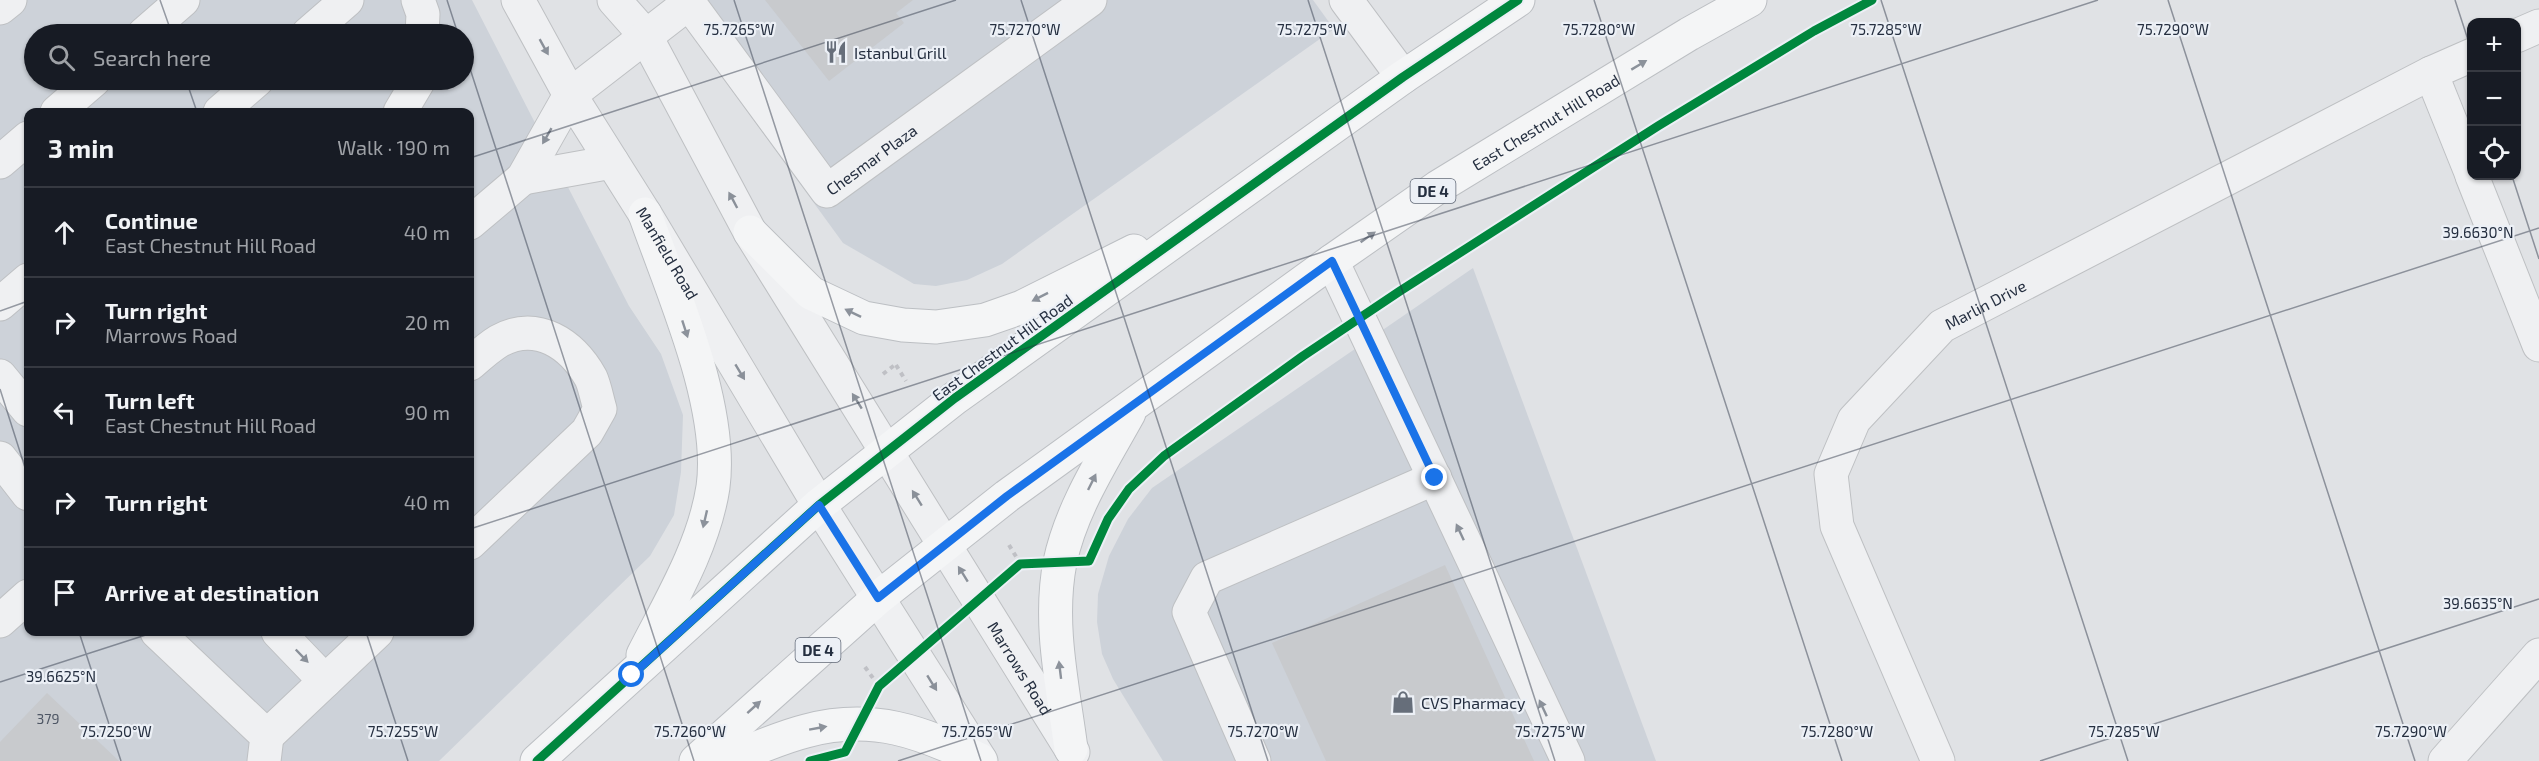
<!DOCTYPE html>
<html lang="en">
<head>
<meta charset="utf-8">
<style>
	body { margin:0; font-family:"Exo 2",sans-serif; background:#20242c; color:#f1f3f6 }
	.controls { position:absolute; right:18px; top:18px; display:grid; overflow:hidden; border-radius:12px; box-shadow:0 2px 4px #0004 }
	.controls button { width:54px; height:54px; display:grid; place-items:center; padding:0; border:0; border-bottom:2px solid #363941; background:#171b24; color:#f1f3f6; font:30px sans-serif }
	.stop { position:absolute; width:18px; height:18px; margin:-14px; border:4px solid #1a73e8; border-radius:50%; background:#fff }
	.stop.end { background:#1a73e8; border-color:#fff; box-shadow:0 2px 6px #0008 }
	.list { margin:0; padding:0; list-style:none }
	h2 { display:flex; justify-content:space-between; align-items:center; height:78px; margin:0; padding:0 24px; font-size:26px }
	h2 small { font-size:20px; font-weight:400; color:#9ea1a6 }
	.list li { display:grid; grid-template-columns:39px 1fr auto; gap:18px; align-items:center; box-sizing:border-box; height:90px; padding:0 24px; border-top:2px solid #363941 }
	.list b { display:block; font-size:22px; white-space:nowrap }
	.list p { margin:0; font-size:20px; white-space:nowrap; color:#9ea1a6 }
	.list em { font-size:20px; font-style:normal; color:#9ea1a6 }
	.icon { flex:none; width:33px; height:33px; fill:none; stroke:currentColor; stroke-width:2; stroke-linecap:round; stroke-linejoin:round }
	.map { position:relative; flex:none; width:2539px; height:761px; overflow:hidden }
	.search { position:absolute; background:#171b24; box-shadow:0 2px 4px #0004; left:24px; top:24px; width:450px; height:66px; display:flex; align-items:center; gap:15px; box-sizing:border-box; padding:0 21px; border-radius:33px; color:#9ea1a6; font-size:22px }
	.panel { position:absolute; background:#171b24; box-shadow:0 2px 4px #0004; left:24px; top:108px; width:450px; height:528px; border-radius:12px }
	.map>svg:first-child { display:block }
	.built { fill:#cdd2d9; fill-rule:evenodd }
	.building { fill:#c8cacd }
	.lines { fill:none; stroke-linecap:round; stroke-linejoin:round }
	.minor-casing { stroke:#bec0c3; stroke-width:35 }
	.major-casing { stroke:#bcbfc3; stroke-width:35 }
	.path { stroke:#bfc0c5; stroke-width:4; stroke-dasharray:4.5 4.5; stroke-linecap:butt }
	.minor { stroke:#eff0f2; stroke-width:33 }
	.major { stroke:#f4f5f6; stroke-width:33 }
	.cycleway-casing { stroke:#ecf0f6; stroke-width:13 }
	.cycleway { stroke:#00873e; stroke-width:9 }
	.oneway { fill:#8a9099 }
	.oneway2 { fill:#8c929b }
	.route { stroke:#1a73e8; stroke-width:8 }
	.ticks { fill:none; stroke:#252f40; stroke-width:1.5; stroke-opacity:0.45 }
	.labels { text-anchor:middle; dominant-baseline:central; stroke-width:4.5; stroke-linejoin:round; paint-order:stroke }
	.number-label { font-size:14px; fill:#4e5664 }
	.shield { fill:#ecf0f6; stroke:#616977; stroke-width:1.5 }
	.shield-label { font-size:15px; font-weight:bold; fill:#252f40 }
	.poi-label { font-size:16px; fill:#252f40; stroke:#ecf0f6; text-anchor:start }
	.street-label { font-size:16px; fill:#252f40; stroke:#ecf0f6 }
	.ticks-label { font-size:15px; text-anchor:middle; fill:#252f40; stroke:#ecf0f6; stroke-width:4.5; stroke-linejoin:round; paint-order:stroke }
</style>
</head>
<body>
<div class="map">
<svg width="2539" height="761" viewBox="0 0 2539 761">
	<rect width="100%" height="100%" fill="#e0e2e5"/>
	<g class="built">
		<path d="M 0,0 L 472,0 L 629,306 L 661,354 L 683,415 L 681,472 L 674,515 L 650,556 L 439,761 L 0,761 ZM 34,34 L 464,34 L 464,80 L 34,80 ZM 28,112 L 470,112 L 470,632 L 28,632 Z"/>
		<polygon points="666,0 1313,0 1334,29 1002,264 967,280 936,286 914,284 843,243"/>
		<polygon points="1473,268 1656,761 1163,761 1113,679 1102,654 1097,622 1098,594 1109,556 1128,519 1152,488"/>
	</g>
	<g class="building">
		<polygon points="765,0 913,0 896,13 904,23 829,81"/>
		<polygon points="1445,565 1534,761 1326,761 1272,643"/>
		<polygon points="47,693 119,761 0,761 0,742"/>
	</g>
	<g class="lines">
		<g class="minor-casing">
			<g id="minor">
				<polyline points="418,0 423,14 422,34"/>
				<path id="s1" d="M 518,0 L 570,95 L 645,214 L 819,505 L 981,761"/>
				<path id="s2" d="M 614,0 L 645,35 L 750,232 L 1073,752"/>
				<polyline points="1346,0 1403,77"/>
				<polyline points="0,8 10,0"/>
				<polyline points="144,34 183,0"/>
				<polyline points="308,34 347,0"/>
				<polyline points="2516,36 2539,26"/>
				<polyline points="2431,73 2472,175"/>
				<polyline points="57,112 94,80"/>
				<polyline points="220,112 257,80"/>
				<polyline points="400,112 419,80"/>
				<polyline points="0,162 28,138"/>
				<polyline points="2472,176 2539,345"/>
				<polyline points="523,178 612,162"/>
				<path id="s3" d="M 470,223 L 523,178 L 570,95 L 689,3 L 827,191 L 1090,0"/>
				<polyline points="1332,261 1568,761"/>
				<polyline points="0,304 28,280"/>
				<path d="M 470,364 C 479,356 489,347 499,341 C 537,320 572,344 591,378 C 595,387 597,399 600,409 L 587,432 L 470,543"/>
				<polyline points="0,376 28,410"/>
				<polyline points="0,458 28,494"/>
				<polyline points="0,621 28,596"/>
				<polyline points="157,632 267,736 264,761"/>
				<polyline points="278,632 325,681"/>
				<polyline points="267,736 377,632"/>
				<polyline points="1254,761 1189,612 1207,578 1435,478"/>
				<path id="s4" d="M 1938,761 L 1837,526 L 1831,474 L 1854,420 L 1942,326 L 2431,73 L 2472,55"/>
				<polyline points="2445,761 2539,655"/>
			</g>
		</g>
		<g class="major-casing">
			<g id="major">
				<polyline points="750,232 811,293 864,318 903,325 936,327 985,320 1022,307 1134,251"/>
				<path d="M 643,655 C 670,602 704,546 713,487 C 724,406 672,291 645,214"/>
				<path d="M 1071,749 C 1063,687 1048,624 1060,562 C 1071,509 1103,460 1129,413"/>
				<polyline points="537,761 819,505 955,398 1403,77 1518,0"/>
				<path id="s5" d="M 696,761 L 878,598 L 945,545 L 1007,496 L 1332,261 L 1438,187 L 1689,34 L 1750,0"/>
				<path d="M 724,761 C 751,751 778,738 806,731 C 873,713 921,732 980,760"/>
			</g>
		</g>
		<g class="path">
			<polyline points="896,365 906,381"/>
			<polyline points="883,374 896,364"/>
			<polyline points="1009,545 1020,563"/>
			<polyline points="1007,576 1019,565"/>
			<polyline points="865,667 878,685"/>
		</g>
		<use href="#minor" class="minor"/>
		<use href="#major" class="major"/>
		<g class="cycleway-casing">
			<g id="cycleway">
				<polyline points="537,761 819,505 955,398 1403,77 1518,0"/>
				<polyline points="810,761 845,752 879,686 1020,564 1089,561 1108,519 1129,489 1164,456 1303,356 1400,291 1658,126 1814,31 1872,0"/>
			</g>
		</g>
		<use href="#cycleway" class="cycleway"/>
	</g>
	<defs><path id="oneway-solid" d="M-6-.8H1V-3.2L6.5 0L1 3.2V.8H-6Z" transform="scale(1.5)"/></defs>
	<g class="oneway">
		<use href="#oneway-solid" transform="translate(544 47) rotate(61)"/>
		<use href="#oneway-solid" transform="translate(547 136) rotate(120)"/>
		<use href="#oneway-solid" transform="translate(733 200) rotate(-118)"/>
		<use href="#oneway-solid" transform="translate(740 372) rotate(59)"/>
		<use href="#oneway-solid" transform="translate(857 401) rotate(-122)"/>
		<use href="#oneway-solid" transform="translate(917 498) rotate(-122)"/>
		<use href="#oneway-solid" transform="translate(1460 532) rotate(-115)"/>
		<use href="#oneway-solid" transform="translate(963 574) rotate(-122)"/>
		<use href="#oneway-solid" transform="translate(302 656) rotate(46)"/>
		<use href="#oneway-solid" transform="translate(932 683) rotate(58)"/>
		<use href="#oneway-solid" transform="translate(1543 708) rotate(-115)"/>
	</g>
	<g class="oneway2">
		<use href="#oneway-solid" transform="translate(1639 65) rotate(-31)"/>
		<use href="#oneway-solid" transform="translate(1368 237) rotate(-35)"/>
		<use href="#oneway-solid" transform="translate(1040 297) rotate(153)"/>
		<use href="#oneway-solid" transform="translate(853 313) rotate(-154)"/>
		<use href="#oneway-solid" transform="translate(685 329) rotate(72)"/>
		<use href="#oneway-solid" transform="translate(1092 482) rotate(-64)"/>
		<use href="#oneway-solid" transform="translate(705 519) rotate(103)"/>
		<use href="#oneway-solid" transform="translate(1060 670) rotate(-97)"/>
		<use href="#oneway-solid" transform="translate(754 707) rotate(-42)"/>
		<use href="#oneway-solid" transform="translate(818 728) rotate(-10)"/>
	</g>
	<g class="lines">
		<polyline class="route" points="632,675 819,505 878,598 1007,496 1332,261 1435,478"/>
	</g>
	<path class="ticks" d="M 160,0 L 172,34M 447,0 L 458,34M 734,0 L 981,761M 1021,0 L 1268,761M 1308,0 L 1555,761M 1594,0 L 1842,761M 1881,0 L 2128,761M 2168,0 L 2415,761M 2455,0 L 2472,52M 464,50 L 694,761M 186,80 L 197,112M 470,158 L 956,0M 2512,176 L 2539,259M 0,311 L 28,301M 0,389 L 28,477M 470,529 L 2098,0M 79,632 L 121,761M 366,632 L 408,761M 0,682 L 155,632M 898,761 L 2539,228M 2040,761 L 2539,599"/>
	<defs>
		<g id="restaurant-bare" transform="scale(1.8)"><path d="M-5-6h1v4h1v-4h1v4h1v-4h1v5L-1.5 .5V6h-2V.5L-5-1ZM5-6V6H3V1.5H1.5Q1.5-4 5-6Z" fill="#666e7a" stroke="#ecf0f6" stroke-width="2.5" paint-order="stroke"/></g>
		<g id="shop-bare" transform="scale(1.8)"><path d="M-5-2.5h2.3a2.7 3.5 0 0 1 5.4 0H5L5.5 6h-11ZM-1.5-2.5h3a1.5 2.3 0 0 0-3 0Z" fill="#666e7a" stroke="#ecf0f6" stroke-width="2.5" paint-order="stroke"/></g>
	</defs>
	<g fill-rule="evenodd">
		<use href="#restaurant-bare" x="836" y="52"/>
		<use href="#shop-bare" x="1403" y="702"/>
	</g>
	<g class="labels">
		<g class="number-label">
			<text x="48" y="718">379</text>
		</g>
		<g class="shield">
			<rect x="1410.5" y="179" width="45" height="24" rx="4.5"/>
			<rect x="795.5" y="638" width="45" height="24" rx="4.5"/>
		</g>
		<g class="shield-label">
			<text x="1433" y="191">DE 4</text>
			<text x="818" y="650">DE 4</text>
		</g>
		<g class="poi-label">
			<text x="854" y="52">Istanbul Grill</text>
			<text x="1421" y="702">CVS Pharmacy</text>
		</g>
		<g class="street-label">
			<text stroke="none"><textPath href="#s5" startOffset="1065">East Chestnut Hill Road</textPath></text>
			<text stroke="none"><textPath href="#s3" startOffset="603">Chesmar Plaza</textPath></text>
			<text stroke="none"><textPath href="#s1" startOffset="294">Manfield Road</textPath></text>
			<text stroke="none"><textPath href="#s4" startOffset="544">Marlin Drive</textPath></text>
			<text transform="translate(1002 347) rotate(-36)">East Chestnut Hill Road</text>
			<text stroke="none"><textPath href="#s2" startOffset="783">Marrows Road</textPath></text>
		</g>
	</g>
	<g class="ticks-label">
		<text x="739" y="35">75.7265°W</text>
		<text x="1025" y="35">75.7270°W</text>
		<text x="1312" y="35">75.7275°W</text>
		<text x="1599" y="35">75.7280°W</text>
		<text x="1886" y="35">75.7285°W</text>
		<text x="2173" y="35">75.7290°W</text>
		<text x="2478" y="238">39.6630°N</text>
		<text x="2478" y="609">39.6635°N</text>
		<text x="61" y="682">39.6625°N</text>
		<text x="116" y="737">75.7250°W</text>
		<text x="403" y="737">75.7255°W</text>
		<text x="690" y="737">75.7260°W</text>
		<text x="977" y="737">75.7265°W</text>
		<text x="1263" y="737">75.7270°W</text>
		<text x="1550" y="737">75.7275°W</text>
		<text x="1837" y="737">75.7280°W</text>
		<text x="2124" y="737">75.7285°W</text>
		<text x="2411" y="737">75.7290°W</text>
	</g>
</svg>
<div class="controls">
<button>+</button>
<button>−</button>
<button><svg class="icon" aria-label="locate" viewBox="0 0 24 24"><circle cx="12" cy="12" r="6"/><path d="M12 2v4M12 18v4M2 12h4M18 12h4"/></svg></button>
</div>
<div class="stop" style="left:632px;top:675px"></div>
<div class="stop end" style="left:1435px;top:478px"></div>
<div class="search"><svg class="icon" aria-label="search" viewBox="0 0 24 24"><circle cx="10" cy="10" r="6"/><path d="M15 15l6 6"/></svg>Search here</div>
<section class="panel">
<h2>3 min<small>Walk · 190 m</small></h2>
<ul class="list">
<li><svg class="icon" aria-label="ahead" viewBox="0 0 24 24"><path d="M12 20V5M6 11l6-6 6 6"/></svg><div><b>Continue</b><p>East Chestnut Hill Road</p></div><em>40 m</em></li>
<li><svg class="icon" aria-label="right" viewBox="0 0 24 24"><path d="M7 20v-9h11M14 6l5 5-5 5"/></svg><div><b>Turn right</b><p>Marrows Road</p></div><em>20 m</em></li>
<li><svg class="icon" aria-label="left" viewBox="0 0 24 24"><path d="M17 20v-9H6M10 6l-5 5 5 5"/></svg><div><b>Turn left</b><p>East Chestnut Hill Road</p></div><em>90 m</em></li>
<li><svg class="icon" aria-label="right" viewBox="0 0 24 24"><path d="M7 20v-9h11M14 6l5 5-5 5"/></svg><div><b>Turn right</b></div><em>40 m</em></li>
<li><svg class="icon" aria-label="arrive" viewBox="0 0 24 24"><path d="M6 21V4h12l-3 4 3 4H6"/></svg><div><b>Arrive at destination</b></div></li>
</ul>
</section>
</div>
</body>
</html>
